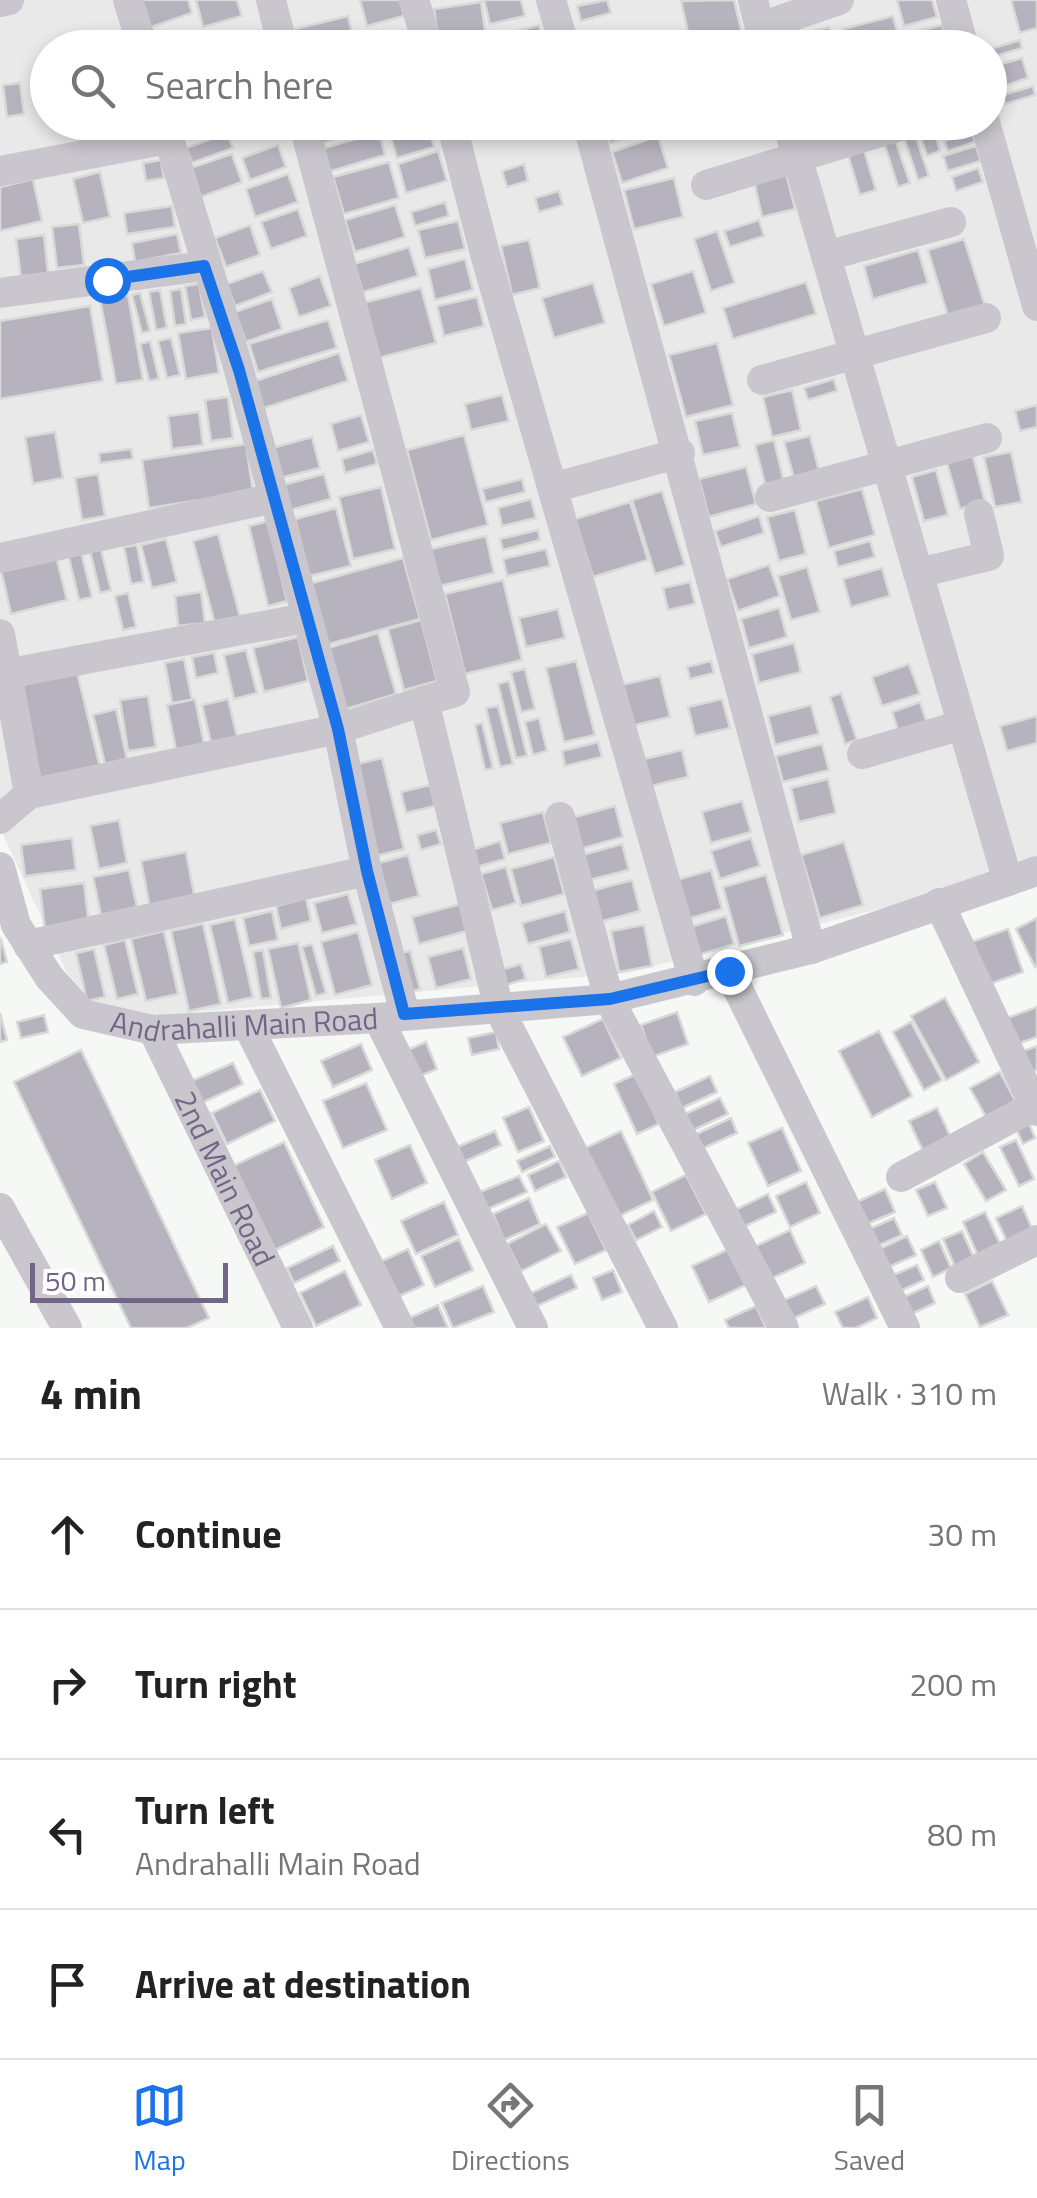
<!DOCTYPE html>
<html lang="en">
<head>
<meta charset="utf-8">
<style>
	body { margin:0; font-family:"Titillium Web",sans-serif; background:#f2f2f2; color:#222 }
	.scale { position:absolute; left:30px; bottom:25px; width:198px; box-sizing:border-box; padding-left:10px; border:5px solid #726687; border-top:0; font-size:28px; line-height:35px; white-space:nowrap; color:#726687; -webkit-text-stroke:8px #fff; paint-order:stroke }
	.stop { position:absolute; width:30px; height:30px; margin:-22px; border:8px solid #1a73e8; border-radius:50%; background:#fff }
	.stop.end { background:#1a73e8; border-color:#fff; box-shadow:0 2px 10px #0008 }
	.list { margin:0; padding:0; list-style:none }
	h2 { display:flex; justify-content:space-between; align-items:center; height:130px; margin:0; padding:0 40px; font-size:42px }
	h2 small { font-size:32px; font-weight:400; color:#767676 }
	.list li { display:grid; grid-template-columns:65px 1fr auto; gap:30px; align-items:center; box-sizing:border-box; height:150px; padding:0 40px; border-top:2px solid #e0e0e0 }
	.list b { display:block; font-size:38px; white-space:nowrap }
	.list p { margin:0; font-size:32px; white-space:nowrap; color:#767676 }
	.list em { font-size:32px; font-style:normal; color:#767676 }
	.icon { flex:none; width:55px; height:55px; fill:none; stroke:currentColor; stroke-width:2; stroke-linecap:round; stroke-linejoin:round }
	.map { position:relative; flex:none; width:1037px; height:1328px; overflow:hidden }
	.search { position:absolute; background:#fff; box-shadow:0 5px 15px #0003; left:30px; right:30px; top:30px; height:110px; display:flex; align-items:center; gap:25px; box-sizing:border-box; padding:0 35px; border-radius:55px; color:#767676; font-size:38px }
	.sheet { height:730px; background:#fff }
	nav { display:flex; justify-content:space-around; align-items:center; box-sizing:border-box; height:140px; border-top:2px solid #e0e0e0; background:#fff; font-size:28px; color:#767676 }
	nav a { display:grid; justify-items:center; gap:5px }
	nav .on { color:#1a73e8 }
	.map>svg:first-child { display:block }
	.built { fill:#e8e9e8; fill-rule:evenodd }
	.building { fill:#b6b3bf; stroke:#d8dad7; stroke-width:2.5 }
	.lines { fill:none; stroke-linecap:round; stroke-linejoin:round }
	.minor { stroke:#c9c6cd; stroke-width:30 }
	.route { stroke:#1a73e8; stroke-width:12 }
	.labels { text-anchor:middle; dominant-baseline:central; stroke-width:10; stroke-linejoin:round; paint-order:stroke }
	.street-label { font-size:30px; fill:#726687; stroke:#fff }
</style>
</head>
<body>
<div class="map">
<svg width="1037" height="1328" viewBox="0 0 1037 1328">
	<rect width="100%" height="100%" fill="#f5f8f5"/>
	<path class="built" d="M 0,0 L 1037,0 L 1037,869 L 626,973 L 109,1020 L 67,973 L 0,828 ZM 48,48 L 990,48 L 990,122 L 48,122 Z"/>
	<g class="building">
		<polygon points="139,0 188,0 192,13 149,28"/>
		<polygon points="196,0 237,0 242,16 203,27"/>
		<polygon points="360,0 400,0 404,16 367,26"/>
		<polygon points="484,0 521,0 525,16 490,24"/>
		<polygon points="607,0 611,13 581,21 577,6"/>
		<polygon points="734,0 742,34 691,46 681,1"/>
		<polygon points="897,0 932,0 937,17 904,26"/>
		<polygon points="1011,0 1037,0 1037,28 1020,33"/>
		<polygon points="481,2 485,31 438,38 434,9"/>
		<polygon points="348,16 355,46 296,48 291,30"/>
		<polygon points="893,16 901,48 848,48 843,29"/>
		<polygon points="539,25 545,48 514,48 510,33"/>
		<polygon points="942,25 948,48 919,48 915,32"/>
		<polygon points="829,27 836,48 807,48 803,34"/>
		<polygon points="402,31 407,48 363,48 362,42"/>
		<polygon points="245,34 251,48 228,48 226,41"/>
		<polygon points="1020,40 1022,48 992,57 990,49"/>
		<polygon points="1022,58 1028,78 1000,87 994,66"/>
		<polygon points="20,83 24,114 7,117 3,85"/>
		<polygon points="1033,86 1035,95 1005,104 1003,95"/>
		<polygon points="66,122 77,122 80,133 69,135"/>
		<polygon points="124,122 153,122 153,124 127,132"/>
		<polygon points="236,122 262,122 239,131"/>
		<polygon points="329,122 375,122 377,128 316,145 311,128"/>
		<polygon points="417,122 427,122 434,147 397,158 389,131"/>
		<polygon points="604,122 654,122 656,129 610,143"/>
		<polygon points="968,122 969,128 941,136 937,123"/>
		<polygon points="933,128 940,151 927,156 919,133"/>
		<polygon points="379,132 385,155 328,172 321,149"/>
		<polygon points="972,132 975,142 948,151 944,141"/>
		<polygon points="227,133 233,148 192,163 186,148"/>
		<polygon points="915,134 929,176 918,180 904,138"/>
		<polygon points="658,136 668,168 622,183 612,152"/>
		<polygon points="895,139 910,183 898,187 884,143"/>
		<polygon points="278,145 286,167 250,180 242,158"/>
		<polygon points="976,146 981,161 948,171 943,156"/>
		<polygon points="864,150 876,190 860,195 848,155"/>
		<polygon points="438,151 447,181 406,193 398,164"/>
		<polygon points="232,154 242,182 201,197 190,168"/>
		<polygon points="161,160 164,178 146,181 143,163"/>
		<polygon points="389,162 399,198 344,214 333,177"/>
		<polygon points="524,164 528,181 507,187 502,171"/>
		<polygon points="978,168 983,182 956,191 952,177"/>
		<polygon points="100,172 110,217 83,223 73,179"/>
		<polygon points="786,173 795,209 762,217 754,181"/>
		<polygon points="288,174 298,202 255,217 246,189"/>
		<polygon points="674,178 683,217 634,229 624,190"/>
		<polygon points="33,179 42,221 0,231 0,187"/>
		<polygon points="559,191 563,205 539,212 535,198"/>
		<polygon points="445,202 449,216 415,226 411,212"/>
		<polygon points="395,205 405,237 355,252 345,220"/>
		<polygon points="172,206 175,227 127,234 124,213"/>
		<polygon points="298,209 307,236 271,249 261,222"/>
		<polygon points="759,220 764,236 730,247 724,231"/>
		<polygon points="458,221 465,249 425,258 418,230"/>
		<polygon points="79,224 84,265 57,268 52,227"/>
		<polygon points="250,225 260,255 226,267 215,238"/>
		<polygon points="717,231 735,283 711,291 694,239"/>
		<polygon points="177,234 181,253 135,262 132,243"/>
		<polygon points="44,235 48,273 21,277 16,239"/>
		<polygon points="964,239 986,309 949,320 928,250"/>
		<polygon points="529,240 540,288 512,295 501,246"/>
		<polygon points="409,247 418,276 363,292 354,264"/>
		<polygon points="918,250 928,283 873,299 864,266"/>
		<polygon points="465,259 473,290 435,300 428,269"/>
		<polygon points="263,271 272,292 235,306 227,284"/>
		<polygon points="693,271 706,313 664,326 651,284"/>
		<polygon points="320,276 331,306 299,317 289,288"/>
		<polygon points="806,282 816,314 733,339 723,308"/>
		<polygon points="593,283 605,323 554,338 542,298"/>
		<polygon points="199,284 205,317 191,320 185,286"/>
		<polygon points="421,288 436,343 378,358 363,303"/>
		<polygon points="181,289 186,324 175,326 170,291"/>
		<polygon points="160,290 167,328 156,330 149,292"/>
		<polygon points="140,293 150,331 142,333 132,295"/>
		<polygon points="128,295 143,380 116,384 100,299"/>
		<polygon points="477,297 484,326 444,336 437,306"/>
		<polygon points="272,299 282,329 246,342 235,312"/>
		<polygon points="90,306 103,381 0,399 0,321"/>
		<polygon points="328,320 337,348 258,372 249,344"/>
		<polygon points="212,328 219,373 186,379 178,333"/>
		<polygon points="171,338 180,375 167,378 158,341"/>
		<polygon points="150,341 159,379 149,381 140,344"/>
		<polygon points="717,343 733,405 686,417 669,355"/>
		<polygon points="339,353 348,381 258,410 249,383"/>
		<polygon points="834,379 837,391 808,400 804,388"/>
		<polygon points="792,390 801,430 772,437 763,397"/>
		<polygon points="502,395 509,421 471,430 465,404"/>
		<polygon points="228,397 233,438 211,441 205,400"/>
		<polygon points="1037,405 1037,427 1020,431 1015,411"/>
		<polygon points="199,412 203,445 172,449 168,416"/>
		<polygon points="732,413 740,447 703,455 695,421"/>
		<polygon points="361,415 369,442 338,451 331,424"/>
		<polygon points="55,432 63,478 33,484 25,437"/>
		<polygon points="464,435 488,525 431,540 407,450"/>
		<polygon points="810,436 820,475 795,482 784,442"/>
		<polygon points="312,437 320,468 280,478 272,448"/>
		<polygon points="774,440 785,487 767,492 755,445"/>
		<polygon points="246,444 253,492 149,508 142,460"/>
		<polygon points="131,449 133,459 100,463 99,453"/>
		<polygon points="373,450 377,464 345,473 342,459"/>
		<polygon points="1011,452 1022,502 995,507 984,457"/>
		<polygon points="973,456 985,502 960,509 947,463"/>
		<polygon points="746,467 756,504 709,517 699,479"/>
		<polygon points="936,470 948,515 924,521 912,477"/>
		<polygon points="98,474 105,516 82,520 75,478"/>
		<polygon points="324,474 331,499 290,510 283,485"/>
		<polygon points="522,479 525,492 486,502 482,489"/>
		<polygon points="381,487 395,549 353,559 339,497"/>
		<polygon points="862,489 875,535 829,548 816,501"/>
		<polygon points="662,491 685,565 655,574 632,500"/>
		<polygon points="531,499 536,518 502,526 498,508"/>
		<polygon points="630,502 648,560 593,577 575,519"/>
		<polygon points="336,508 351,566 309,576 295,519"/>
		<polygon points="795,510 806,554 779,561 767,517"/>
		<polygon points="759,516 764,533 721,547 715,531"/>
		<polygon points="268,521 287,601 268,606 249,526"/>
		<polygon points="538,530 540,540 503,550 500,539"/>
		<polygon points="218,534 240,617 215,624 193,541"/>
		<polygon points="486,536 494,573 440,586 431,549"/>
		<polygon points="166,539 177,582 152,588 141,545"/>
		<polygon points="870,541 875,557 838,567 834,551"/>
		<polygon points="137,545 144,582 131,584 124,547"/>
		<polygon points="101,549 111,590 100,593 90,551"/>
		<polygon points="546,549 550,566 507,576 503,559"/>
		<polygon points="81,551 92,597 79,600 68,554"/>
		<polygon points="56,556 67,600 11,614 1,570"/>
		<polygon points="403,558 420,619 326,645 309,584"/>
		<polygon points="769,565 780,596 738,611 727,579"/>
		<polygon points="807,567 820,612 791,620 778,576"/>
		<polygon points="882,568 890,596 851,607 843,579"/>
		<polygon points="503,580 522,660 465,674 445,594"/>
		<polygon points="690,582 695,604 668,610 663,588"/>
		<polygon points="201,592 205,623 178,626 175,596"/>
		<polygon points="128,593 136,627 123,630 115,596"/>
		<polygon points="779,608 787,637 749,648 741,619"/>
		<polygon points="558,609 565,638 526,647 519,618"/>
		<polygon points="421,620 437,681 404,690 388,629"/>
		<polygon points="378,633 396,694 346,709 328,648"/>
		<polygon points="298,637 308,681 264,692 253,648"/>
		<polygon points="794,643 801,672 759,683 752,654"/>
		<polygon points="246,650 257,693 234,699 224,655"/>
		<polygon points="214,653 218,673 196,678 192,657"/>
		<polygon points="184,659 192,700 172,703 165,663"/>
		<polygon points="576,661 595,735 564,742 546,668"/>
		<polygon points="711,661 714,673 690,679 687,667"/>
		<polygon points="909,664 920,694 882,706 872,677"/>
		<polygon points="525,669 535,709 521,712 511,672"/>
		<polygon points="77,672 100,767 41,781 18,686"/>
		<polygon points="660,676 670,717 627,727 617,686"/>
		<polygon points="509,681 527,756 516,758 498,684"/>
		<polygon points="841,693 857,740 845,744 830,697"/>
		<polygon points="148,696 156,747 128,751 120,700"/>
		<polygon points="195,699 205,749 177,755 167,705"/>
		<polygon points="228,699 238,741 212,747 202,705"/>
		<polygon points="722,699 730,728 695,736 688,707"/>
		<polygon points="920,702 927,723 899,733 892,712"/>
		<polygon points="811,705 819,734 775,745 768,716"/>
		<polygon points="498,706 513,764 500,767 486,708"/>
		<polygon points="116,709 127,759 105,764 93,715"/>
		<polygon points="1037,716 1037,743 1007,751 1000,726"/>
		<polygon points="539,718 547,751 533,755 525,722"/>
		<polygon points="482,723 493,768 485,770 475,725"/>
		<polygon points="598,742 602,757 565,766 562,751"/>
		<polygon points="822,744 829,770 783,782 776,756"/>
		<polygon points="682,750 688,777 651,786 644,759"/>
		<polygon points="382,758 404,849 376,856 353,765"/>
		<polygon points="828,779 836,813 799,822 791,788"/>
		<polygon points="430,785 435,806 406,813 401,792"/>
		<polygon points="742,801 751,832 711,843 702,812"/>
		<polygon points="615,806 623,837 580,849 571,818"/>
		<polygon points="543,812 551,843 508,854 500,823"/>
		<polygon points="119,820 127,863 99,869 90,826"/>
		<polygon points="436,830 441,844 421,850 417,835"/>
		<polygon points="72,838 76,870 25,876 21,845"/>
		<polygon points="751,838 760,866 720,879 711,851"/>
		<polygon points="500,841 505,859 477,867 472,850"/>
		<polygon points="844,842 863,905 820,918 801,855"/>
		<polygon points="622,844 629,870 589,880 582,855"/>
		<polygon points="186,852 195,899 150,908 141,861"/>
		<polygon points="408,855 419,896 386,905 375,864"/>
		<polygon points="554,857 564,894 521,906 511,869"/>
		<polygon points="506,867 516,903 492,910 481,874"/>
		<polygon points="129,870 137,907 101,915 93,877"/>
		<polygon points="711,870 722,909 684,920 673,881"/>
		<polygon points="766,875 783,935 739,946 723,887"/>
		<polygon points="632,880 640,911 596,923 587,892"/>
		<polygon points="84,883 89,924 45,931 40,889"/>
		<polygon points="348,894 357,924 322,933 314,903"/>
		<polygon points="306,898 311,921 281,929 276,906"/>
		<polygon points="460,904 467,931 419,944 412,917"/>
		<polygon points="272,911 278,940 249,946 243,918"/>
		<polygon points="565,911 570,932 528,944 522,923"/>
		<polygon points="726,916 734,944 695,956 687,928"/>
		<polygon points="1037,918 1037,966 1035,967 1016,929"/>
		<polygon points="235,919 253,997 228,1003 210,925"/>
		<polygon points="203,924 221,1004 189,1011 171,931"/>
		<polygon points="644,925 652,966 619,972 611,931"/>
		<polygon points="1008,929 1023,972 987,985 971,942"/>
		<polygon points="164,931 178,994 146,1001 131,939"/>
		<polygon points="358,932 372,985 335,995 321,942"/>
		<polygon points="1,939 7,962 0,964 0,940"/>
		<polygon points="571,939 579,969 546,977 539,947"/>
		<polygon points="125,940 138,994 117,999 104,945"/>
		<polygon points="298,943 311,1000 281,1008 268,949"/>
		<polygon points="312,944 326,993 316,996 302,947"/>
		<polygon points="463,948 471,979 436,988 428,957"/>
		<polygon points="94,949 105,997 87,1001 76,953"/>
		<polygon points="263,950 271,998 261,999 253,952"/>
		<polygon points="410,951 420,989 406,993 395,954"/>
		<polygon points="521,964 526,979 499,987 494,972"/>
		<polygon points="945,998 979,1062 946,1080 911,1016"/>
		<polygon points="1037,1007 1037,1037 1014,1045 1005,1019"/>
		<polygon points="677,1012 688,1044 652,1057 641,1025"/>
		<polygon points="0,1013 7,1040 0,1042"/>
		<polygon points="44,1015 48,1032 21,1038 17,1022"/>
		<polygon points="603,1019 621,1058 582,1076 563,1037"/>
		<polygon points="911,1022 942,1080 924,1090 893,1032"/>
		<polygon points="879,1031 912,1096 872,1117 839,1051"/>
		<polygon points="496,1032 499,1049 472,1055 468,1038"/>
		<polygon points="426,1042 437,1069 415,1078 403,1052"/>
		<polygon points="361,1044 372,1070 333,1087 321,1061"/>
		<polygon points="1037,1046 1037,1070 1026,1074 1018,1053"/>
		<polygon points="81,1050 209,1318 187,1328 131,1328 14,1082"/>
		<polygon points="233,1063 243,1084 199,1104 189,1082"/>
		<polygon points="1000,1072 1019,1108 990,1124 970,1088"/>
		<polygon points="636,1074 659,1124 637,1134 614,1084"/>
		<polygon points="710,1076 717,1092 682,1108 675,1092"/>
		<polygon points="366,1083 387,1130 343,1148 323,1101"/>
		<polygon points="260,1090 275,1121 227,1144 212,1113"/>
		<polygon points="720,1098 728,1114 691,1131 683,1115"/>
		<polygon points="529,1107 544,1141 518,1152 503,1118"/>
		<polygon points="937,1108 953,1142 925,1155 909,1121"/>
		<polygon points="731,1118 737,1133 699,1150 692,1136"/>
		<polygon points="1028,1121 1035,1138 1023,1144 1015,1126"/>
		<polygon points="782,1128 801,1171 768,1186 748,1143"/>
		<polygon points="495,1131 501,1145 457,1165 450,1150"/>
		<polygon points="621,1131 653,1200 617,1217 585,1148"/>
		<polygon points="1016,1140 1034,1179 1019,1186 1000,1147"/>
		<polygon points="284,1142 324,1227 271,1252 231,1167"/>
		<polygon points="410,1145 427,1183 392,1199 375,1160"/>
		<polygon points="550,1146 555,1157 522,1172 517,1161"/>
		<polygon points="983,1152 1006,1190 986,1201 964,1164"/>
		<polygon points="559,1161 566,1177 535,1191 528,1175"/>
		<polygon points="686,1175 706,1214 671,1231 652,1192"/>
		<polygon points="519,1176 527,1192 481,1212 473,1195"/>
		<polygon points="806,1182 820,1213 790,1227 776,1196"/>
		<polygon points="935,1182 947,1208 928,1216 916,1190"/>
		<polygon points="885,1189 895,1212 862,1226 852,1204"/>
		<polygon points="768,1194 776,1212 741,1228 733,1211"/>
		<polygon points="529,1198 540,1224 504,1240 493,1214"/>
		<polygon points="444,1202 458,1235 416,1254 401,1221"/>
		<polygon points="1022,1206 1035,1235 1009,1246 996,1218"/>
		<polygon points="654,1211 662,1227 636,1240 628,1225"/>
		<polygon points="985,1212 1001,1246 978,1256 963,1222"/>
		<polygon points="588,1213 606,1250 575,1264 557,1227"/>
		<polygon points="894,1218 902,1235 873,1248 865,1231"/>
		<polygon points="546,1224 561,1251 521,1271 507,1244"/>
		<polygon points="790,1230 805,1263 770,1279 756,1246"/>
		<polygon points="962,1231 975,1260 956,1269 943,1239"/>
		<polygon points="907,1236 916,1255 882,1270 873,1252"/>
		<polygon points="459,1239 473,1270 435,1287 421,1256"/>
		<polygon points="939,1241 951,1268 933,1277 921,1250"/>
		<polygon points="333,1246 340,1261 294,1283 287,1268"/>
		<polygon points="408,1249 424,1285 389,1301 373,1265"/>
		<polygon points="729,1249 746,1285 709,1302 692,1266"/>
		<polygon points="917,1265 924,1280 898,1292 891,1276"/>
		<polygon points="613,1270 622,1292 602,1300 593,1278"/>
		<polygon points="345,1271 361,1305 316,1326 300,1293"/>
		<polygon points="571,1275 577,1288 537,1306 531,1293"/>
		<polygon points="992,1281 1008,1315 980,1327 965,1294"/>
		<polygon points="483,1286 494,1312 453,1328 442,1303"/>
		<polygon points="816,1286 825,1304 792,1319 784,1300"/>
		<polygon points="928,1286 935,1303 905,1317 897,1300"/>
		<polygon points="868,1297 877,1318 856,1328 843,1328 835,1312"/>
		<polygon points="438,1305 448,1328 406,1328 403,1321"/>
		<polygon points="756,1306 766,1328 729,1328 725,1320"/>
	</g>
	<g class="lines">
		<g class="minor">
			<polyline points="128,0 143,48"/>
			<polyline points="271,0 283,48"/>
			<polyline points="414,0 429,48"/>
			<polyline points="551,0 565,48"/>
			<polyline points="753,0 765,48"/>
			<polyline points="951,0 964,48"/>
			<polyline points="0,2 9,0"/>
			<polyline points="760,27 839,0"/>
			<polyline points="164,122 239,370 338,729 367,871 405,1014"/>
			<polyline points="303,122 455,692 424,701 499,1009 663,1328"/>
			<polyline points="451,122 485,254 694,981"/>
			<polyline points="587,122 811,949"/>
			<polyline points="787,122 1007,878"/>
			<polyline points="985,122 1037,306"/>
			<polyline points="0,171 168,139"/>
			<polyline points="706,185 914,122"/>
			<polyline points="826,256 951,222"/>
			<polyline points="0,293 205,266"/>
			<polyline points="762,380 986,318"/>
			<polyline points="552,488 680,453"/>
			<polyline points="770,497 987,438"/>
			<polyline points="0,558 274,498"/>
			<polyline points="918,573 989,556 979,514"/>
			<polyline points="0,634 29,794 0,819"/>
			<polyline points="5,674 306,618"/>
			<polyline points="862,754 962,725"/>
			<polyline points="29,794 338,729 424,701"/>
			<polyline points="560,817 609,999 784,1328"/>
			<path id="s1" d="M 0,867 L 16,925 L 49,977 L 83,1014 L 153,1030 L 378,1018 L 609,999 L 811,949 L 1037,871"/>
			<polyline points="939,903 1037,1111"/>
			<polyline points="28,945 367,871"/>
			<polyline points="729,971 905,1328"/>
			<polyline points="378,1018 533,1328"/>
			<polyline points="248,1026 400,1328"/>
			<path id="s2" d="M 153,1030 L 298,1328"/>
			<polyline points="901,1177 1034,1106"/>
			<polyline points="0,1208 67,1328"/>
			<polyline points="960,1278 1037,1240"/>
		</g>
	</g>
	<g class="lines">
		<polyline class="route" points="107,280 204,266 239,370 338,729 367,871 404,1014 610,999 729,971"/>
	</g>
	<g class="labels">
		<g class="street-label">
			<text stroke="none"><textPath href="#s1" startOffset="335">Andrahalli Main Road</textPath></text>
			<text stroke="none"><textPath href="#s2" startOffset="165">2nd Main Road</textPath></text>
		</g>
	</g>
</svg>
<div class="scale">50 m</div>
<div class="stop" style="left:107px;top:280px"></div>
<div class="stop end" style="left:729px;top:971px"></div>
<div class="search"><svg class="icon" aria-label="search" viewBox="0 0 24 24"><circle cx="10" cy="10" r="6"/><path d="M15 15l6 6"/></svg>Search here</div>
</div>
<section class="sheet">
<h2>4 min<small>Walk · 310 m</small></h2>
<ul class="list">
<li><svg class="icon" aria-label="ahead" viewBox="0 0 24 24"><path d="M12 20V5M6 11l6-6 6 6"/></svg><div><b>Continue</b></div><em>30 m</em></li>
<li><svg class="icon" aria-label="right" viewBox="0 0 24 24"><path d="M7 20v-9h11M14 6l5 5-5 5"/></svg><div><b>Turn right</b></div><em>200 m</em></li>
<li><svg class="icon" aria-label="left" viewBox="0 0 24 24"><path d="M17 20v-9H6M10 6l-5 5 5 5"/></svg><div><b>Turn left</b><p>Andrahalli Main Road</p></div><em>80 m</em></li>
<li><svg class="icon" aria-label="arrive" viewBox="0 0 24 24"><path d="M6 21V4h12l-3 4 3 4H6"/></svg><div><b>Arrive at destination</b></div></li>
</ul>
</section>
<nav>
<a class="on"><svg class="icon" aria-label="map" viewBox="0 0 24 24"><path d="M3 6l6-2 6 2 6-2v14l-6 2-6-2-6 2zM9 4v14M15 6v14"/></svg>Map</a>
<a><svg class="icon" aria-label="directions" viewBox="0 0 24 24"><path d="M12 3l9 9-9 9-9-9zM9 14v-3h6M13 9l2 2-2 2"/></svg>Directions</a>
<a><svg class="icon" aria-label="saved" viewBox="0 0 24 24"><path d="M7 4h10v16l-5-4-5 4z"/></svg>Saved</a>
</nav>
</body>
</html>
